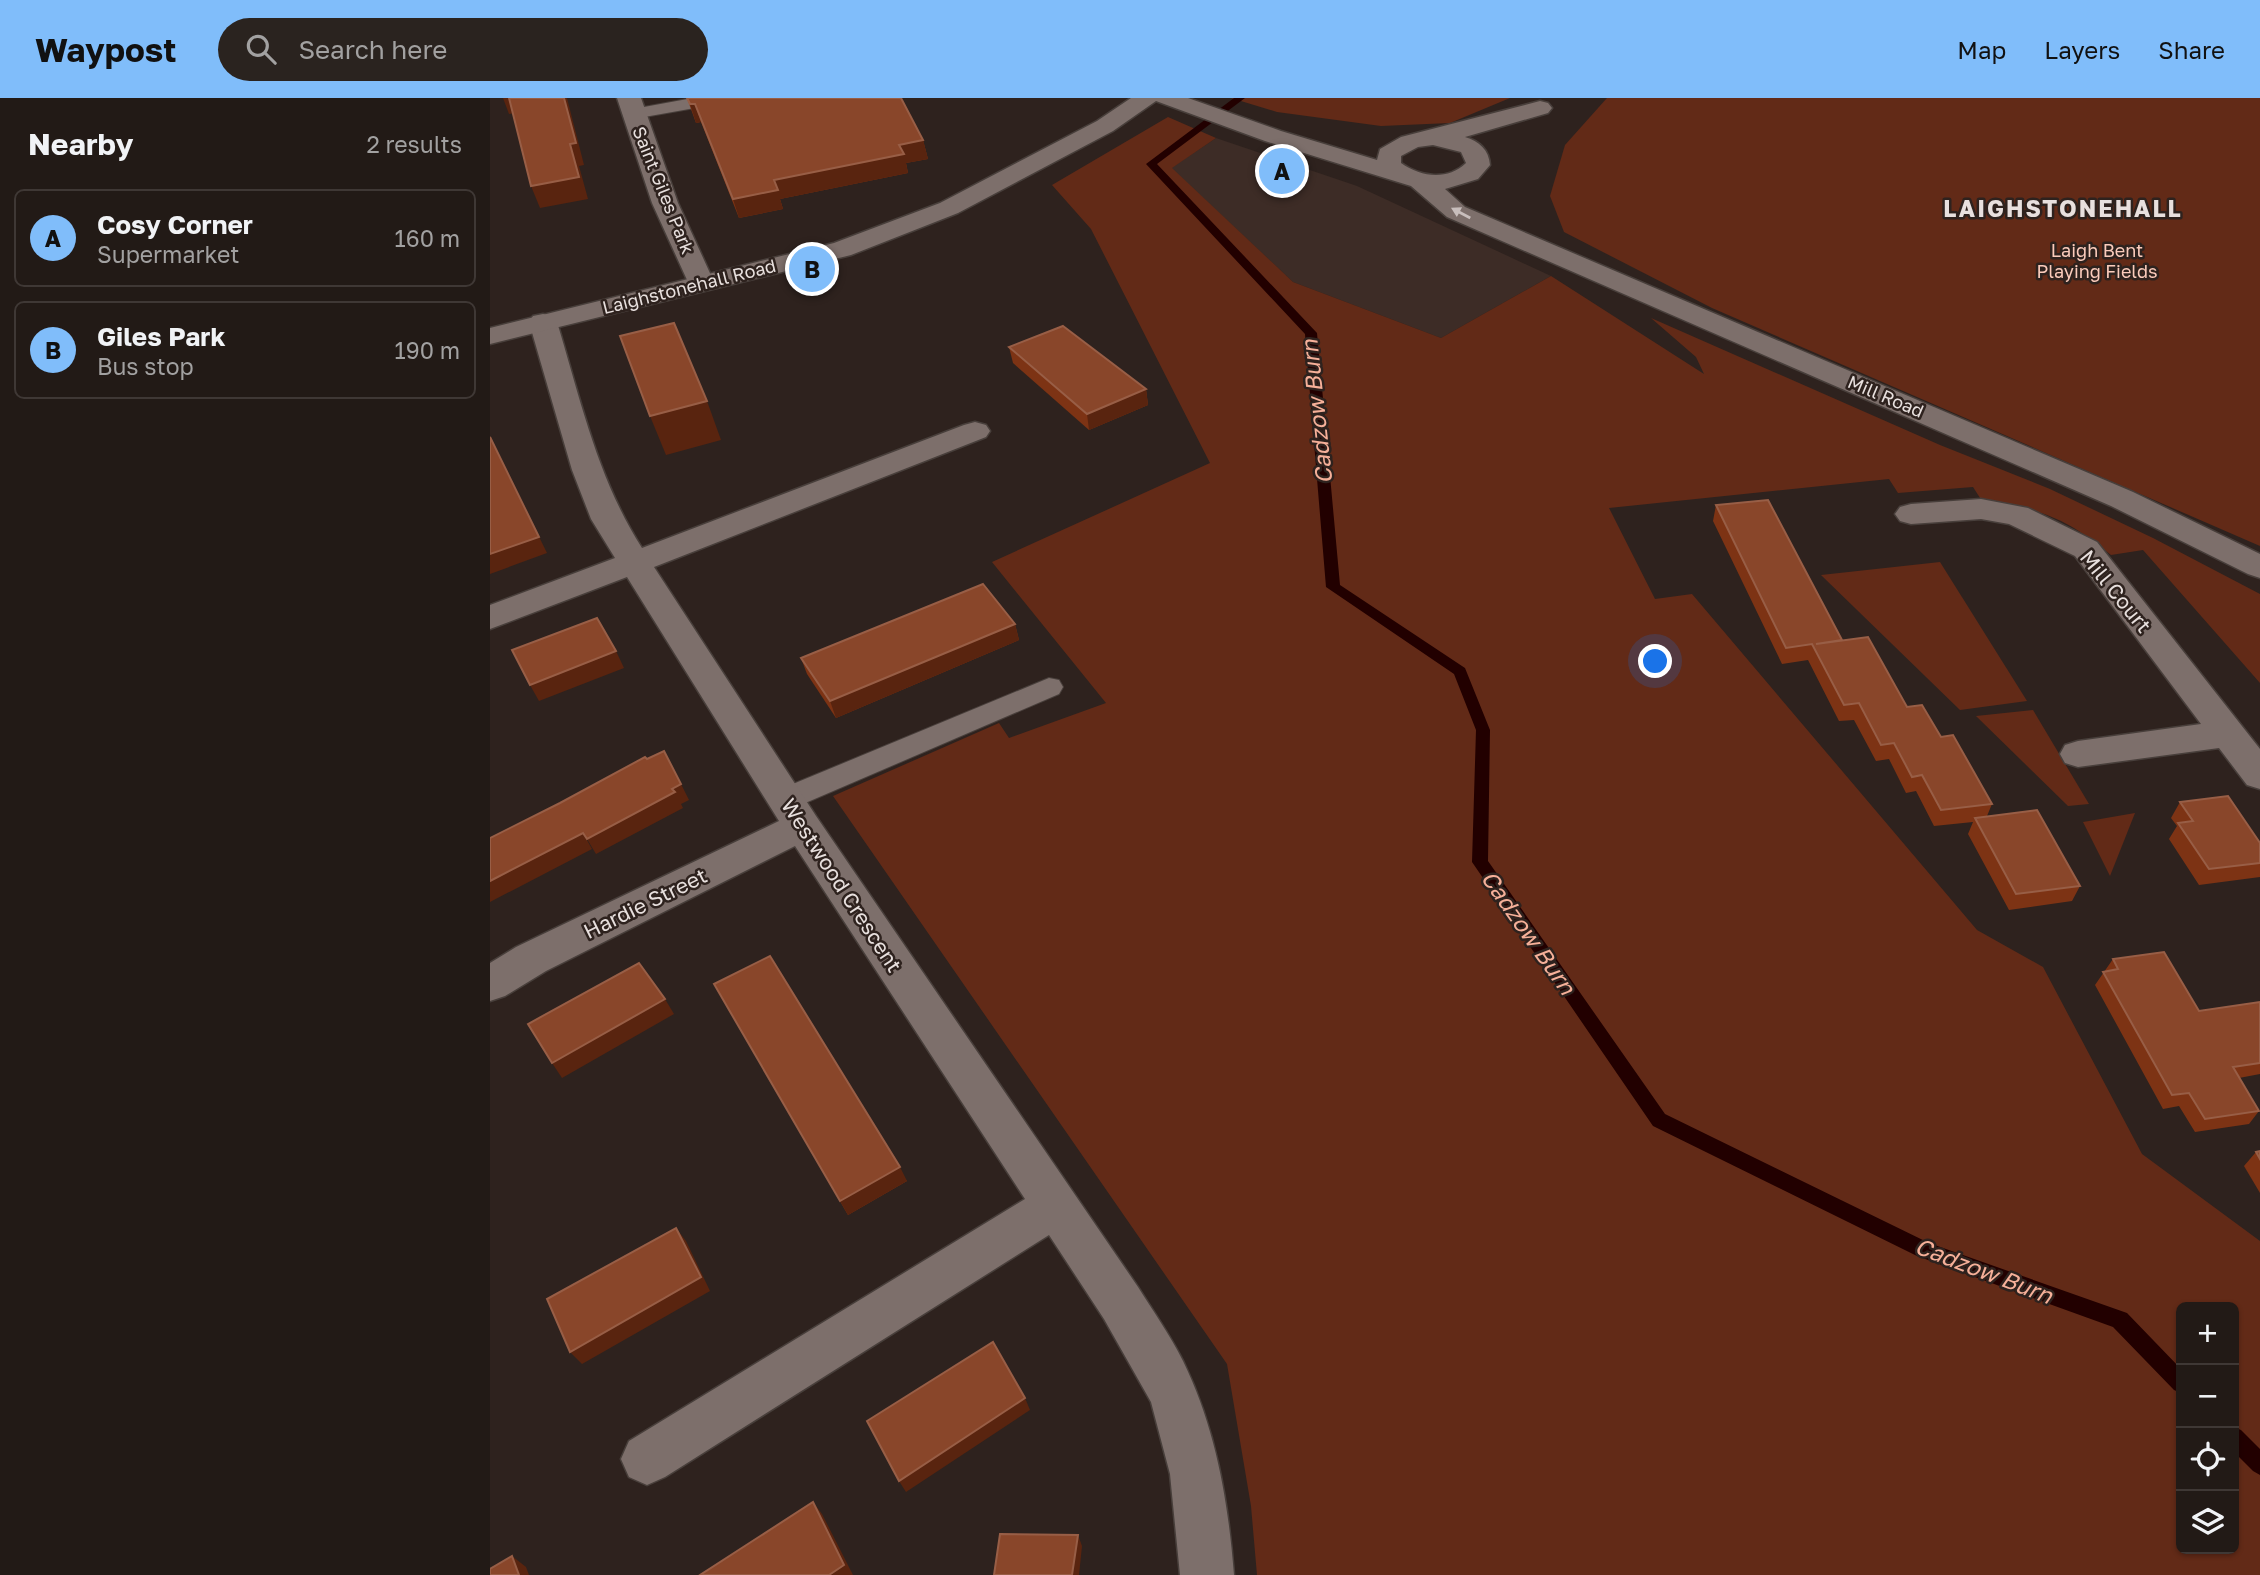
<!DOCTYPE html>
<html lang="en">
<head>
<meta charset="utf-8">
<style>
	body { margin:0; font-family:"Golos Text",sans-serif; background:#2a231f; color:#f1f3f6 }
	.controls { position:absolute; right:21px; bottom:21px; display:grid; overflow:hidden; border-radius:10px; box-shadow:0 2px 5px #0004 }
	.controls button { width:63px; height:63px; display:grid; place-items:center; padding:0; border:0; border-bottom:2px solid #3f3835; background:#221a16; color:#f1f3f6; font:35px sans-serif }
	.you { position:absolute; left:1166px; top:564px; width:24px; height:24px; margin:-18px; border:5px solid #fff; border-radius:50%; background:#1a73e8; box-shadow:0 0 0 10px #1a73e833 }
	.badge { display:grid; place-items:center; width:46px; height:46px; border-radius:50%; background:#80bdfa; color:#111; font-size:23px; font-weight:700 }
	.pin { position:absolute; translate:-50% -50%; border:4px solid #fff; box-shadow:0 2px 7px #0006 }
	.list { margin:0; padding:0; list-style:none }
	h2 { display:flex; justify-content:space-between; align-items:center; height:91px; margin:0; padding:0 28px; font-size:30px }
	h2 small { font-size:23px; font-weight:400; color:#a2a1a1 }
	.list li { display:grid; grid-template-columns:46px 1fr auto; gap:21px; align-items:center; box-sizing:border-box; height:98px; margin:0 14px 14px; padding:0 14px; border:2px solid #3f3835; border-radius:10px }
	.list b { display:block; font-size:26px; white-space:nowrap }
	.list p { margin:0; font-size:23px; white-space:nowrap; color:#a2a1a1 }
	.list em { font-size:23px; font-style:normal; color:#a2a1a1 }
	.icon { flex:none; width:38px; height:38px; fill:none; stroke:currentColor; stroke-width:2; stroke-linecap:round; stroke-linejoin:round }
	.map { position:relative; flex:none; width:1770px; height:1477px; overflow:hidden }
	header { display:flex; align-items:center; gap:42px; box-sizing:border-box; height:98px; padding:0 35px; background:#80bdfa; color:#111 }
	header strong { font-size:33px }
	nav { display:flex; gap:38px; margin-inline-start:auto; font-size:24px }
	.search { width:490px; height:63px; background:#2a231f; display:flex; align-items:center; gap:18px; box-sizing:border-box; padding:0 24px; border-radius:38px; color:#a2a1a1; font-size:26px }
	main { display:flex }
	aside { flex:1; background:#221a16 }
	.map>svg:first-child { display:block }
	.built { fill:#3d2c26 }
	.green { fill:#622a17; fill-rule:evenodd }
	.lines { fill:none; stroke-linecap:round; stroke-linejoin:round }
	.stream { fill:#200; fill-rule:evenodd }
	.lane-casing { stroke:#483f3b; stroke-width:2 }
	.street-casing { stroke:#483f3b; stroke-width:3 }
	.secondary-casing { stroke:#483f3b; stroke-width:3 }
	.lane { fill:#7d6f6b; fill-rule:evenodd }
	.street { fill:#7d6f6b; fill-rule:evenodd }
	.secondary { fill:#7d6f6b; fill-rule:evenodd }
	.wall { fill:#7d3314 }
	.shaded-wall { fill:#59240f }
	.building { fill:#89462a; stroke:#985e46; stroke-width:2 }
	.oneway { fill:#c8bebc }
	.labels { text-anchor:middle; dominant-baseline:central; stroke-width:5; stroke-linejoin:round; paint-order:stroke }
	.far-street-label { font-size:18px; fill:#e8e0de; stroke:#2e221e }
	.far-park-label { font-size:18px; fill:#fbcbbb; stroke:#2e221e }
	.street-label { font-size:21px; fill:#e8e0de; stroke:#2e221e }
	.far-district-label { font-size:23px; font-weight:bold; letter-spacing:2px; fill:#e8e0de; stroke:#2e221e }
	.water-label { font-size:23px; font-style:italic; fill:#f6b099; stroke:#2e221e }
</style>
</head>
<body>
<header>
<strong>Waypost</strong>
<div class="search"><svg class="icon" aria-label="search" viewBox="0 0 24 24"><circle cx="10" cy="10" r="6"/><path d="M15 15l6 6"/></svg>Search here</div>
<nav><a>Map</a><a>Layers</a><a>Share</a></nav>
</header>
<main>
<aside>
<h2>Nearby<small>2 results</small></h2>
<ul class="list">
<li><span class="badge">A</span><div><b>Cosy Corner</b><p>Supermarket</p></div><em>160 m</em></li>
<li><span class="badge">B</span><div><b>Giles Park</b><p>Bus stop</p></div><em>190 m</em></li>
</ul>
</aside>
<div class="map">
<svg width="1770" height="1477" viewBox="0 0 1770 1477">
	<rect width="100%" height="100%" fill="#2e221e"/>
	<polygon class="built" points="726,40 867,88 1061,178 951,240 803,184 681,70"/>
	<g class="green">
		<polygon points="741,0 1020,0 960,25 891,28 787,14"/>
		<polygon points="1117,0 1770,0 1770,448 1222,210 1074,134 1060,98 1075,47"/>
		<path d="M 678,19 L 726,40 L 682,70 L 803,184 L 951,240 L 1061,178 L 1214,276 L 1206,259 L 1161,220 L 1450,347 L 1560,391 L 1663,440 L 1770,496 L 1770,585 L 1653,452 L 1621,457 C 1575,419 1551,411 1492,403 L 1483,389 L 1408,395 L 1399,381 L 1119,410 L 1165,501 L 1202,496 L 1487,832 L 1553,869 L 1652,1056 L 1770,1143 L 1770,1477 L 767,1477 L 761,1408 L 737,1266 L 343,698 L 509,625 L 519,640 L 616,605 L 502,464 L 720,365 L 601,131 L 562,87 ZM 1691,1209 L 1744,1209 L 1744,1451 L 1691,1451 Z"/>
		<polygon points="1450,464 1537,603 1470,612 1331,477"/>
		<polygon points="1543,612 1599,706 1578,708 1486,618"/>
		<polygon points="1645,715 1620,778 1593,724"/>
	</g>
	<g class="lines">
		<g class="stream">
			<polygon points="744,0 755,0 667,66 827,235 850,487 975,570 1000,632 998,763 1175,1016 1439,1145 1637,1215 1691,1271 1691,1295 1684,1292 1623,1229 1427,1158 1163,1028 982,764 986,632 964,576 836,489 815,236 656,66"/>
			<polygon points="1744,1329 1751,1332 1770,1351 1770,1377 1763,1373 1744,1354"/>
		</g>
		<g class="lane-casing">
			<g id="lane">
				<polygon points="203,0 242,0 233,5 143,21 134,16 143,11"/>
				<polygon points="559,580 569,582 573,589 569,596 306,709 296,712 286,709 281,701 286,693"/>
			</g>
		</g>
		<g class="street-casing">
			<g id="street">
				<polygon points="127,0 151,0 188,105 224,184 221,190 211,192 201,190 198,184 162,105"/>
				<path d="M 53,216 L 63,218 L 67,224 C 90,300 108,382 152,450 L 474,327 L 485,324 L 496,327 L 500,333 L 496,339 L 164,469 L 326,718 L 648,1189 C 663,1213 680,1237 693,1263 C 726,1331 738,1402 744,1477 L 690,1477 L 680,1376 L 661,1304 L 614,1221 L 559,1137 L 175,1379 L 157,1387 L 139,1379 L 131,1361 L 139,1343 L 535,1101 L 305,748 L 56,873 L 15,898 L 0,903 L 0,865 L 26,849 L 289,723 L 137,479 L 0,531 L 0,507 L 125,460 L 101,421 L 82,372 L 39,224 L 43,218 Z"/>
				<polygon points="1491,401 1538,410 1607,444 1770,651 1770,691 1757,687 1729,650 1588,669 1575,665 1570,656 1575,647 1588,643 1711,626 1585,458 1519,426 1491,421 1421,426 1410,423 1405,416 1410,409 1421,406"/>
			</g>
		</g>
		<g class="secondary-casing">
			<path id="secondary" d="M 641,0 L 698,0 L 791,33 L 887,62 L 890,51 L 911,39 L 1050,3 L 1058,5 L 1062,10 L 1058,15 L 975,39 C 989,43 999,52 1000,67 L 988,81 L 955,91 L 975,109 L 1643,394 L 1770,456 L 1770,480 L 1758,476 L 1621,408 L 957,119 L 921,88 L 775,43 L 666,3 L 623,33 L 468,115 L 361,157 L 0,246 L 0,230 L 344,145 L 450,105 L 607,23 ZM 943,47 L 971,54 L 976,65 C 957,83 931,79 911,65 L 911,58 L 928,49 Z"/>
		</g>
		<use href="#lane" class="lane"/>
		<use href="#street" class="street"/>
		<use href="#secondary" class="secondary"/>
	</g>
	<g class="wall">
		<polygon points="197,0 433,42 438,61 416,65 418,75 290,101 293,111 249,120 211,24 206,25"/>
		<polygon points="519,249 656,291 658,307 599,332 523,265"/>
		<polygon points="1226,407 1352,542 1417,609 1451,639 1502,706 1497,718 1590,788 1582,803 1519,812 1478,736 1483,724 1444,728 1426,693 1416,695 1399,661 1386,663 1364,622 1349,623 1318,562 1292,566 1223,423"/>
		<polygon points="525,526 529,542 346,620 317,576 311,560"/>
		<polygon points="1690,704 1770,745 1770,779 1709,787 1679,741 1687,728 1681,720"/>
		<polygon points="1623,861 1709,913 1770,904 1770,976 1749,980 1769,1013 1759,1026 1705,1034 1689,1008 1673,1011 1605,887"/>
		<polygon points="224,886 417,1083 358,1117"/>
		<polygon points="1770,1053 1770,1095 1754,1068 1766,1054"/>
	</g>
	<g class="shaded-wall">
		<polygon points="13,0 20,0 26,15 19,16"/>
		<polygon points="74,0 77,0 94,67 89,68 98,101 50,110 41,88 80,46"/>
		<polygon points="200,6 205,6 211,24 206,25"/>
		<polygon points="433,42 438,61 416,65 418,75 290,101 293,111 249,120 243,101 284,82 409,47"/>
		<polygon points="656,291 658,307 599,332 597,316"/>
		<polygon points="217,303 231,342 176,357 160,318"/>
		<polygon points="0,339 57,455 0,476"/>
		<polygon points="525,526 529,542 346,620 340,603"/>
		<polygon points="126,553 134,570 49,603 40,587"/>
		<polygon points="191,686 199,702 191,706 193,710 106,756 97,741"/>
		<polygon points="93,735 102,751 0,804 0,783"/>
		<polygon points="175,901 184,916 72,980 62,965"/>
		<polygon points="410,1069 417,1083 358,1117 350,1103"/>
		<polygon points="186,1130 196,1143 220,1193 92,1266 80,1254"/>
		<polygon points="535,1300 540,1312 416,1394 409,1383"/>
		<polygon points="323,1404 332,1416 363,1477 339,1477"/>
		<polygon points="588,1437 592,1448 589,1477 582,1477"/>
		<polygon points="22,1458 36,1469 39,1477 29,1477"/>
	</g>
	<g class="building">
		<polygon points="19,0 74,0 86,45 80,46 89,79 41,88"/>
		<polygon points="197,0 411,0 433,42 409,47 414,56 284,82 288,92 243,101 205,6 200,6"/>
		<polygon points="184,225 217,303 160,318 130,238"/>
		<polygon points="573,228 656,291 597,316 519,249"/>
		<polygon points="0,339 49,439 0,456"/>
		<polygon points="1278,402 1352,542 1326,546 1378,539 1417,609 1432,607 1451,639 1463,637 1502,706 1451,712 1432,677 1422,679 1404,645 1391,647 1369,605 1354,607 1322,546 1296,550 1226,407"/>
		<polygon points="493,486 525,526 340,603 311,560"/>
		<polygon points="107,520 126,553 40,587 22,552"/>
		<polygon points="174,653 191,686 182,691 185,694 97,741 93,735 0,783 0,740 70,705 155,659 157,661"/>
		<polygon points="1738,698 1770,745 1770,765 1719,771 1688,725 1703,723 1690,704"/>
		<polygon points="1547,712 1590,788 1526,796 1485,720"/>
		<polygon points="1674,854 1709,913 1770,904 1770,965 1743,969 1769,1013 1715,1021 1699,995 1682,997 1613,874 1628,871 1623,861"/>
		<polygon points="280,858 410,1069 350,1103 224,886"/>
		<polygon points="149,865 175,901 62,965 38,926"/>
		<polygon points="1770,1053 1770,1061 1766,1054"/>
		<polygon points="186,1130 211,1179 80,1254 57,1201"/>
		<polygon points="503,1244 535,1300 409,1383 377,1323"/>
		<polygon points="323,1404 354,1467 339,1477 210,1477"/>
		<polygon points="510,1436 588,1437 582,1477 504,1477"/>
		<polygon points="22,1458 29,1477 0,1477 0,1471"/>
	</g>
	<defs><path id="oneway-solid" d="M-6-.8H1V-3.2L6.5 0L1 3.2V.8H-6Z" transform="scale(1.75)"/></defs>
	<use class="oneway" href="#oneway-solid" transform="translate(971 115) rotate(-152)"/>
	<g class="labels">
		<g class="far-street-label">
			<text transform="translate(174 92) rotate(68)">Saint Giles Park</text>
			<text transform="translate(199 188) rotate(-14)">Laighstonehall Road</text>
			<text transform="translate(1396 298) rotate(23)">Mill Road</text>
		</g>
		<g class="far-park-label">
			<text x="1607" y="152">Laigh Bent<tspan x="1607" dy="21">Playing Fields</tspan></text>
		</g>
		<g class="street-label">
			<text transform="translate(1626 493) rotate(51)">Mill Court</text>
			<text transform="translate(352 787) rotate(57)">Westwood Crescent</text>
			<text transform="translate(155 805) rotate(-26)">Hardie Street</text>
		</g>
		<g class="far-district-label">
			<text x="1573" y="110">LAIGHSTONEHALL</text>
		</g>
		<g class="water-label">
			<text transform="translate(826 314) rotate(-96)">Cadzow Burn</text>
			<text transform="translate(1039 834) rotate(55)">Cadzow Burn</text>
			<text transform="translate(1494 1172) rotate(21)">Cadzow Burn</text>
		</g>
	</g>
</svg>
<div class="controls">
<button>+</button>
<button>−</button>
<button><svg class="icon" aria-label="locate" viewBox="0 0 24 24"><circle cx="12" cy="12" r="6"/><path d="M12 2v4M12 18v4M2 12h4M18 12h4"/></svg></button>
<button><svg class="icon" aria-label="layers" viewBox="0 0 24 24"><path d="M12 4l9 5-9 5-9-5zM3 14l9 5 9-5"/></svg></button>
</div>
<div class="you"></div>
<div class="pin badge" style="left:792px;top:73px">A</div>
<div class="pin badge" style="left:322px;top:171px">B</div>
</div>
</main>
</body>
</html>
